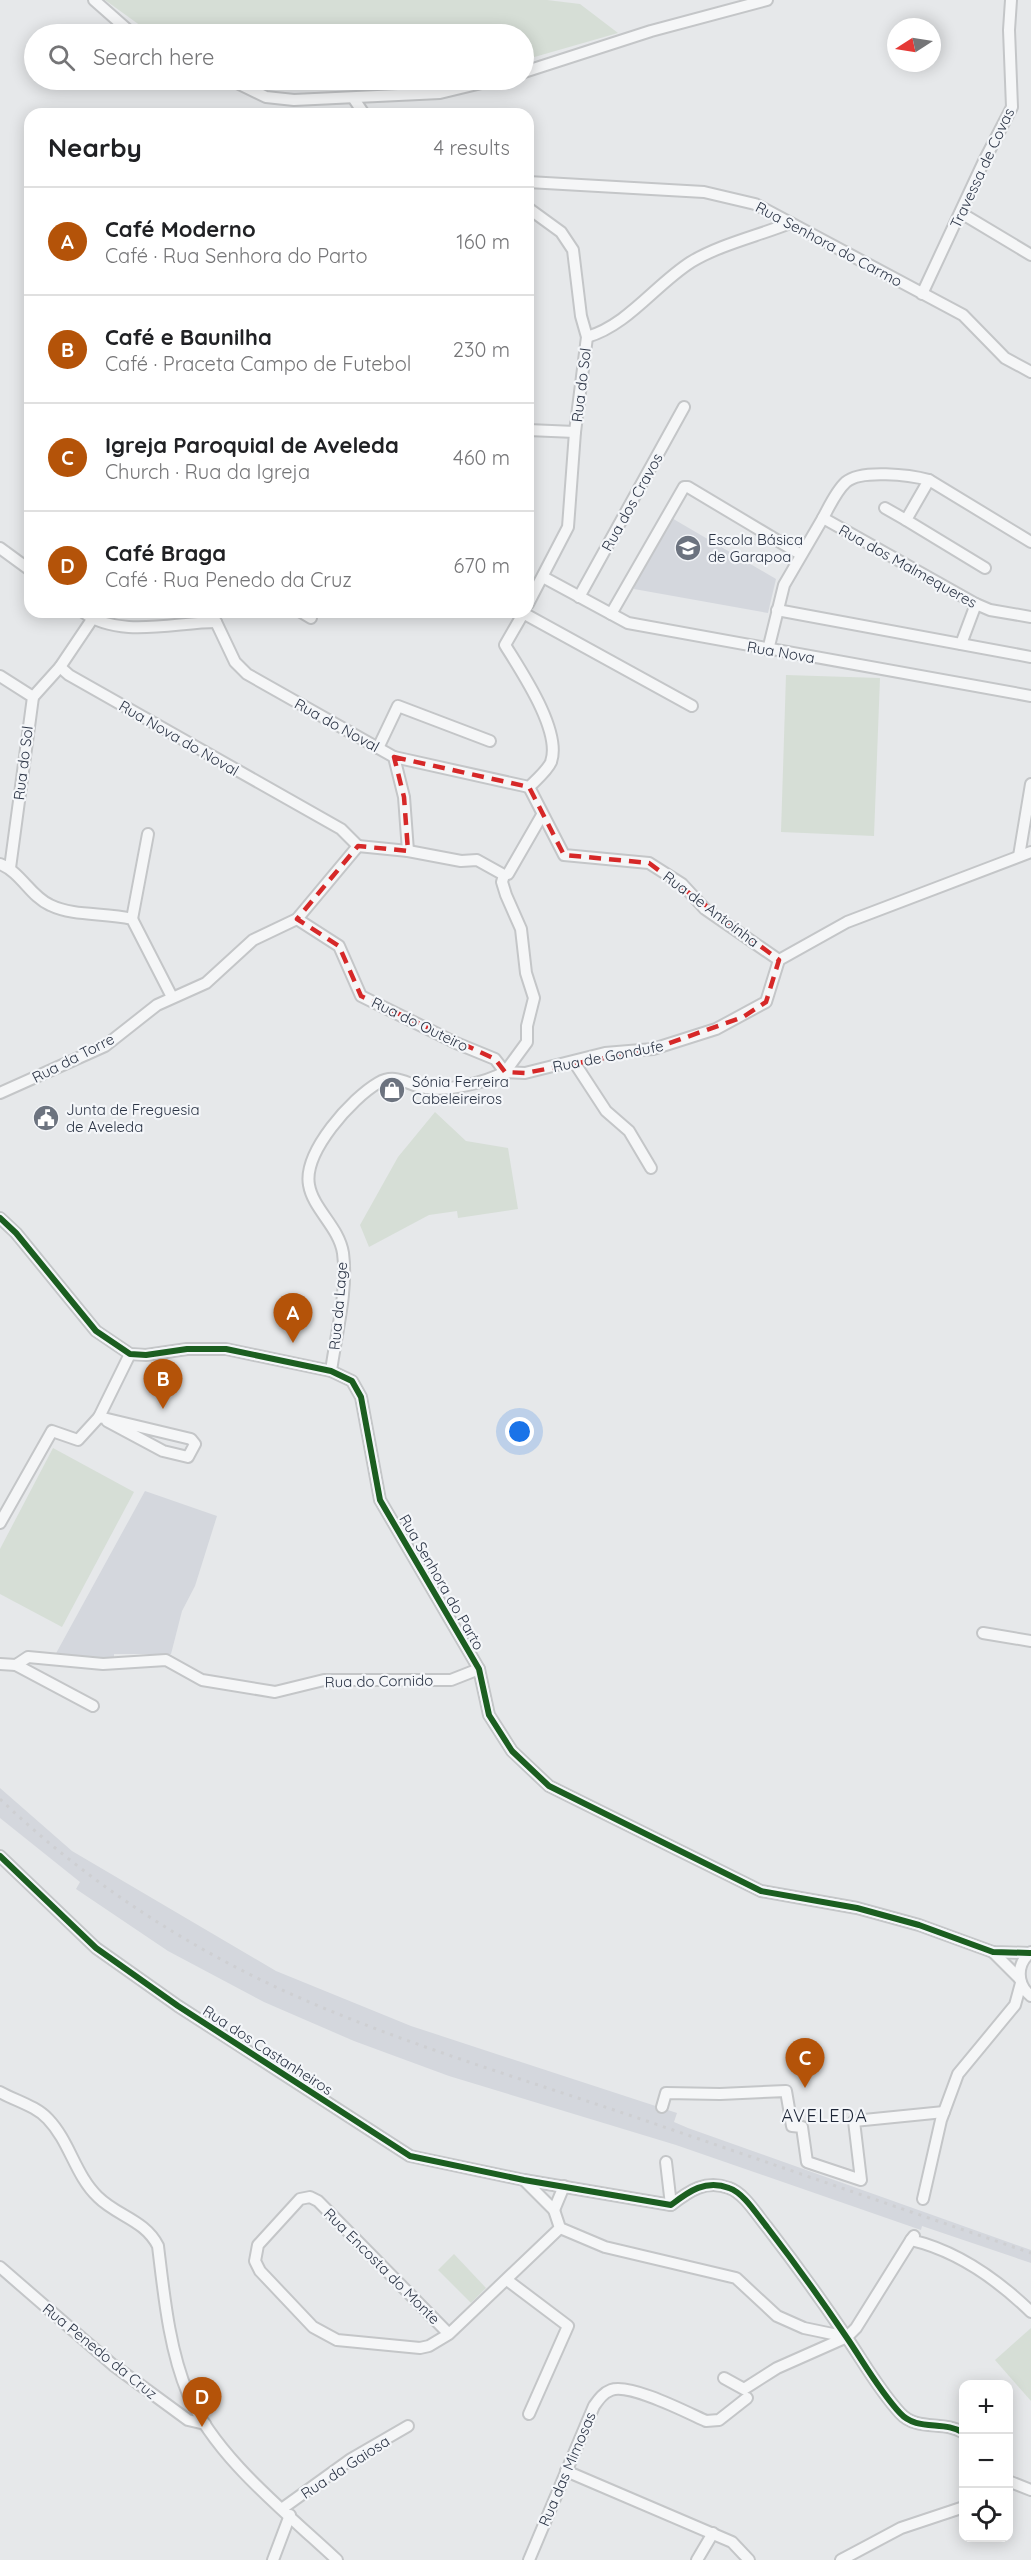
<!DOCTYPE html>
<html lang="en">
<head>
<meta charset="utf-8">
<style>
	body { margin:0; font-family:Quicksand,sans-serif; background:#f6f6f6; color:#202124 }
	.controls { position:absolute; right:18px; bottom:18px; display:grid; overflow:hidden; border-radius:12px; box-shadow:0 3px 15px #0003 }
	.controls button { width:54px; height:54px; display:grid; place-items:center; padding:0; border:0; border-bottom:2px solid #e0e0e0; background:#fff; color:#202124; font:30px sans-serif }
	.compass { position:absolute; left:887px; top:18px; width:54px; height:54px; border-radius:50%; background:#fff; box-shadow:0 3px 15px #0003; rotate:258deg }
	.you { position:absolute; left:520px; top:1432px; width:21px; height:21px; margin:-15px; border:4px solid #fff; border-radius:50%; background:#1a73e8; box-shadow:0 0 0 9px #1a73e833 }
	.badge { display:grid; place-items:center; width:39px; height:39px; border-radius:50%; background:#b45309; color:#fff; font-size:20px; font-weight:700 }
	.pin { position:absolute; translate:-50% -50px; filter:drop-shadow(0 2px 3px #0008) }
	.pin::after { content:''; position:absolute; top:32px; width:21px; height:18px; background:inherit; clip-path:polygon(0 0,100% 0,50% 100%) }
	.list { margin:0; padding:0; list-style:none }
	h2 { display:flex; justify-content:space-between; align-items:center; height:78px; margin:0; padding:0 24px; font-size:26px }
	h2 small { font-size:20px; font-weight:400; color:#757577 }
	.list li { display:grid; grid-template-columns:39px 1fr auto; gap:18px; align-items:center; box-sizing:border-box; height:108px; padding:0 24px; border-top:2px solid #e0e0e0 }
	.list b { display:block; font-size:22px; white-space:nowrap }
	.list p { margin:0; font-size:20px; white-space:nowrap; color:#757577 }
	.list em { font-size:20px; font-style:normal; color:#757577 }
	.icon { flex:none; width:33px; height:33px; fill:none; stroke:currentColor; stroke-width:2; stroke-linecap:round; stroke-linejoin:round }
	.map { position:relative; flex:none; width:1031px; height:2560px; overflow:hidden }
	.search { position:absolute; background:#fff; box-shadow:0 3px 15px #0003; left:24px; top:24px; width:510px; height:66px; display:flex; align-items:center; gap:15px; box-sizing:border-box; padding:0 21px; border-radius:33px; color:#757577; font-size:22px }
	.panel { position:absolute; background:#fff; box-shadow:0 3px 15px #0003; left:24px; top:108px; width:510px; height:510px; border-radius:18px }
	.map>svg:first-child { display:block }
	.built { fill:#d4d7dd }
	.green { fill:#d6ded6 }
	.lines { fill:none; stroke-linecap:round; stroke-linejoin:round }
	.minor-casing { stroke:#c4c6c8; stroke-width:14 }
	.minor { stroke:#f5f6f7; stroke-width:10 }
	.rail { stroke:#cecfd2; stroke-width:3; stroke-dasharray:3 6; stroke-linecap:butt }
	.cycleway-casing { stroke:#f4f6f9; stroke-width:10 }
	.cycleway { stroke:#1b5e20; stroke-width:6 }
	.marked { fill:none; stroke:#d62828; stroke-width:4.5; stroke-dasharray:12 8; stroke-linejoin:round }
	.labels { text-anchor:middle; dominant-baseline:central; stroke-width:4.5; stroke-linejoin:round; paint-order:stroke }
	.street-label { font-size:15px; fill:#2b3445; stroke:#f4f6f9 }
	.poi-label { font-size:15px; fill:#2b3445; stroke:#f4f6f9; text-anchor:start }
	.quarter-label { font-size:18px; letter-spacing:1.5px; fill:#1d2536; stroke:#f4f6f9 }
</style>
</head>
<body>
<div class="map">
<svg width="1031" height="2560" viewBox="0 0 1031 2560">
	<rect width="100%" height="100%" fill="#e6e8ea"/>
	<g class="built">
		<polygon points="670,517 776,579 768,613 634,589 635,580"/>
		<polygon points="145,1491 217,1516 195,1586 182,1611 171,1654 114,1654 114,1660 54,1657"/>
		<polygon points="0,1788 72,1851 276,1971 411,2026 677,2113 674,2122 688,2128 1031,2250 1031,2263 922,2226 921,2230 676,2145 449,2076 354,2041 264,2002 168,1951 76,1889 80,1882 0,1818"/>
	</g>
	<g class="green">
		<polygon points="105,0 547,0 580,4 618,33 524,60 524,34 152,34"/>
		<polygon points="303,80 441,80 373,88"/>
		<polygon points="786,675 880,678 874,836 781,832"/>
		<polygon points="435,1112 466,1141 508,1148 518,1209 458,1218 457,1211 429,1215 369,1247 360,1225 398,1157"/>
		<polygon points="53,1448 134,1492 62,1627 0,1594 0,1549"/>
		<polygon points="454,2254 486,2288 471,2303 438,2270"/>
		<polygon points="1031,2328 1031,2401 995,2360"/>
	</g>
	<g class="lines">
		<g class="minor-casing">
			<g id="minor">
				<polyline points="94,0 128,30 137,34"/>
				<polyline points="524,72 651,31 767,0"/>
				<polyline points="231,80 266,97 294,100 440,93 494,80"/>
				<polyline points="354,99 364,114"/>
				<polyline points="528,182 704,192 755,204 963,315 1005,358 1031,372"/>
				<polyline points="528,208 561,232 573,250 581,316 587,337 575,432 568,527 528,604"/>
				<polyline points="961,213 1031,255"/>
				<polyline points="922,294 984,161 1012,107 1009,30 1011,0"/>
				<path d="M 587,337 C 628,325 655,285 691,262 C 721,244 758,236 790,223"/>
				<polyline points="528,430 575,432"/>
				<polyline points="929,480 906,520 985,568"/>
				<polyline points="885,508 906,520"/>
				<path d="M 823,518 C 829,507 836,491 846,482 C 861,469 910,475 929,480 L 1031,542"/>
				<polyline points="0,548 30,570"/>
				<polyline points="543,577 628,623 1031,696"/>
				<polyline points="579,597 684,407"/>
				<polyline points="777,610 1031,657"/>
				<path d="M 83,612 C 119,639 175,622 216,622"/>
				<polyline points="301,612 311,618"/>
				<polyline points="523,613 692,706"/>
				<polyline points="611,614 684,487 688,487 800,554"/>
				<polyline points="216,622 235,662 247,674 394,757 404,797 408,851 358,846"/>
				<polyline points="961,644 976,604"/>
				<polyline points="768,650 784,585 823,518 976,604 990,610 1031,617"/>
				<polyline points="60,667 69,675 341,829 358,846"/>
				<polyline points="0,676 33,697 10,868"/>
				<polyline points="33,697 60,667 97,612"/>
				<polyline points="378,748 398,706 490,741"/>
				<path d="M 394,757 L 529,787 C 536,780 547,771 551,762 C 562,731 521,671 505,645 L 524,612"/>
				<polyline points="529,787 564,855 649,863 682,884 705,909 779,960 847,922 1031,852"/>
				<polyline points="408,851 461,861 477,860 504,875 502,882 506,895 521,929 526,973 534,998 527,1026 527,1042 505,1072"/>
				<polyline points="1019,856 1031,784"/>
				<path d="M 0,864 C 21,872 30,896 50,905 C 75,917 105,912 132,919 L 172,997"/>
				<polyline points="504,875 508,874 542,815"/>
				<polyline points="132,919 148,834"/>
				<polyline points="297,919 339,946 361,996 456,1043 495,1059 505,1072"/>
				<polyline points="574,1062 606,1111 629,1131 651,1168"/>
				<polyline points="505,1072 525,1073 605,1053 653,1049 716,1029 766,1002 779,960"/>
				<polyline points="0,1093 105,1046 157,1005 206,983 253,940 297,919 358,846"/>
				<polyline points="0,1218 16,1233 96,1331 130,1354 146,1355 187,1349 226,1349 331,1371 352,1381 361,1397 380,1500 479,1669 489,1715 512,1751 549,1786 761,1891 857,1908 919,1925 993,1952 1030,1953"/>
				<path d="M 331,1371 C 336,1334 348,1291 343,1253 C 339,1227 313,1209 309,1185 C 303,1152 352,1098 378,1083 C 397,1072 408,1086 426,1088 C 449,1091 485,1083 505,1072"/>
				<polyline points="99,1417 191,1439 195,1444 188,1457 163,1451 107,1421"/>
				<polyline points="0,1523 52,1431 78,1440 99,1417 130,1354"/>
				<polyline points="983,1633 1031,1641"/>
				<polyline points="0,1664 16,1665 28,1657 103,1664 166,1660 202,1680 275,1692 324,1680 451,1680 479,1669"/>
				<polyline points="16,1665 93,1706"/>
				<path d="M 0,1856 L 96,1948 L 178,2006 L 410,2156 L 524,2180 L 671,2205 C 689,2191 706,2179 729,2188 C 744,2193 757,2215 767,2227 C 794,2262 820,2298 845,2335 C 863,2361 878,2389 900,2413 C 917,2432 944,2420 964,2433"/>
				<polyline points="993,1952 1019,1978"/>
				<path d="M 1031,1952 C 1016,1964 1016,1984 1031,1996"/>
				<path d="M 0,2092 C 16,2101 36,2106 48,2119 C 70,2142 75,2175 98,2197 C 117,2216 145,2220 158,2246 C 164,2295 169,2349 188,2394 C 217,2459 286,2512 337,2560"/>
				<polyline points="662,2107 666,2093 720,2094 786,2091 792,2126 802,2127 807,2162 861,2180 854,2121 944,2112"/>
				<polyline points="666,2162 671,2205"/>
				<polyline points="524,2180 554,2210 560,2228 605,2247 736,2278 777,2316 804,2328 847,2337"/>
				<polyline points="923,2199 941,2120 958,2074 1015,2005 1021,1983"/>
				<polyline points="554,2210 564,2186"/>
				<path d="M 914,2236 L 911,2240 C 958,2251 997,2279 1031,2312"/>
				<polyline points="0,2267 113,2365 188,2420 205,2424"/>
				<polyline points="507,2280 568,2326 529,2414"/>
				<polyline points="449,2334 318,2201 310,2197 300,2199 258,2245 255,2261 260,2271 313,2327 337,2340 420,2348 429,2346 449,2334 560,2228"/>
				<polyline points="724,2378 744,2389 777,2368 847,2337 856,2328 911,2240"/>
				<polyline points="566,2471 732,2542 749,2560"/>
				<polyline points="1008,2481 1031,2490"/>
				<polyline points="283,2508 351,2459 408,2426"/>
				<polyline points="273,2560 290,2515"/>
				<path d="M 529,2560 L 594,2406 C 599,2399 603,2393 611,2390 C 630,2383 686,2412 706,2421 L 719,2420 L 747,2398"/>
				<polyline points="697,2560 713,2533"/>
				<polyline points="841,2560 901,2528 964,2507"/>
			</g>
		</g>
		<use href="#minor" class="minor"/>
		<path class="rail" d="M 0,1799 C 91,1886 198,1955 314,2004 C 415,2047 522,2079 626,2114 C 761,2160 896,2207 1031,2253"/>
		<g class="cycleway-casing">
			<g id="cycleway">
				<polyline points="0,1218 16,1233 96,1331 130,1354 146,1355 187,1349 226,1349 331,1371 352,1381 361,1397 380,1500 479,1669 489,1715 512,1751 549,1786 761,1891 857,1908 919,1925 993,1952 1030,1953"/>
				<path d="M 0,1856 L 96,1948 L 178,2006 L 410,2156 L 524,2180 L 671,2205 C 689,2191 706,2179 729,2188 C 744,2193 757,2215 767,2227 C 794,2262 820,2298 845,2335 C 863,2361 878,2389 900,2413 C 917,2432 944,2420 964,2433"/>
			</g>
		</g>
		<use href="#cycleway" class="cycleway"/>
	</g>
	<path class="marked" d="M 394,757 L 529,787 L 564,855 L 649,863 L 779,960 L 766,1002 L 743,1017 L 653,1049 L 525,1073 L 505,1072 L 495,1059 L 361,996 L 339,946 L 297,919 L 358,846 L 408,851 L 404,797 Z"/>
	<defs>
		<g id="school-disc" transform="scale(1.35)"><circle r="9.5" fill="#6c737f" stroke="#f4f6f9"/><path d="M0-5L7-2L0 1L-7-2ZM-4 1L0 2.5L4 1V4Q0 6-4 4Z" fill="#fff"/></g>
		<g id="shop-disc" transform="scale(1.35)"><circle r="9.5" fill="#6c737f" stroke="#f4f6f9"/><path d="M-5-2.5h2.3a2.7 3.5 0 0 1 5.4 0H5L5.5 6h-11ZM-1.5-2.5h3a1.5 2.3 0 0 0-3 0Z" fill="#fff"/></g>
		<g id="civic-disc" transform="scale(1.35)"><circle r="9.5" fill="#6c737f" stroke="#f4f6f9"/><path d="M-.6-6.5H3V-4.5H.6V-3L4-1V1h2V6H-6V1h2V-1L-.6-3ZM-1.2 2.5V6h2.4V2.5Z" fill="#fff"/></g>
	</defs>
	<g fill-rule="evenodd">
		<use href="#school-disc" x="688" y="548"/>
		<use href="#shop-disc" x="392" y="1090"/>
		<use href="#civic-disc" x="46" y="1118"/>
	</g>
	<g class="labels">
		<g class="street-label">
			<text transform="translate(982 168) rotate(-65)">Travessa de Covas</text>
			<text transform="translate(829 244) rotate(28)">Rua Senhora do Carmo</text>
			<text transform="translate(581 385) rotate(-83)">Rua do Sol</text>
			<text transform="translate(632 502) rotate(-61)">Rua dos Cravos</text>
			<text transform="translate(908 566) rotate(29)">Rua dos Malmequeres</text>
			<text transform="translate(781 652) rotate(10)">Rua Nova</text>
			<text transform="translate(337 725) rotate(29)">Rua do Noval</text>
			<text transform="translate(179 738) rotate(30)">Rua Nova do Noval</text>
			<text transform="translate(23 763) rotate(-83)">Rua do Sol</text>
			<text transform="translate(711 909) rotate(37)">Rua de Antoínha</text>
			<text transform="translate(420 1024) rotate(26)">Rua do Outeiro</text>
			<text transform="translate(608 1056) rotate(-11)">Rua de Gondufe</text>
			<text transform="translate(73 1058) rotate(-27)">Rua da Torre</text>
			<text transform="translate(338 1306) rotate(-85)">Rua da Lage</text>
			<text transform="translate(442 1582) rotate(60)">Rua Senhora do Parto</text>
			<text transform="translate(379 1681) rotate(-1)">Rua do Cornido</text>
			<text transform="translate(268 2050) rotate(33)">Rua dos Castanheiros</text>
			<text transform="translate(382 2266) rotate(45)">Rua Encosta do Monte</text>
			<text transform="translate(100 2351) rotate(39)">Rua Penedo da Cruz</text>
			<text transform="translate(345 2467) rotate(-33)">Rua da Gaiosa</text>
			<text transform="translate(567 2469) rotate(-67)">Rua das Mimosas</text>
		</g>
		<g class="poi-label">
			<text x="708" y="539">Escola Básica<tspan x="708" dy="17">de Garapoa</tspan></text>
			<text x="412" y="1081">Sónia Ferreira<tspan x="412" dy="17">Cabeleireiros</tspan></text>
			<text x="66" y="1109">Junta de Freguesia<tspan x="66" dy="17">de Aveleda</tspan></text>
		</g>
		<g class="quarter-label">
			<text x="825" y="2115">AVELEDA</text>
		</g>
	</g>
</svg>
<div class="controls">
<button>+</button>
<button>−</button>
<button><svg class="icon" aria-label="locate" viewBox="0 0 24 24"><circle cx="12" cy="12" r="6"/><path d="M12 2v4M12 18v4M2 12h4M18 12h4"/></svg></button>
</div>
<svg class="compass" viewBox="-18 -18 36 36"><path d="M0-13l5 13h-10z" fill="#e53935"/><path d="M0 13l5-13h-10z" fill="#757577"/></svg>
<div class="you"></div>
<div class="pin badge" style="left:293px;top:1343px">A</div>
<div class="pin badge" style="left:163px;top:1409px">B</div>
<div class="pin badge" style="left:805px;top:2088px">C</div>
<div class="pin badge" style="left:202px;top:2427px">D</div>
<div class="search"><svg class="icon" aria-label="search" viewBox="0 0 24 24"><circle cx="10" cy="10" r="6"/><path d="M15 15l6 6"/></svg>Search here</div>
<section class="panel">
<h2>Nearby<small>4 results</small></h2>
<ul class="list">
<li><span class="badge">A</span><div><b>Café Moderno</b><p>Café · Rua Senhora do Parto</p></div><em>160 m</em></li>
<li><span class="badge">B</span><div><b>Café e Baunilha</b><p>Café · Praceta Campo de Futebol</p></div><em>230 m</em></li>
<li><span class="badge">C</span><div><b>Igreja Paroquial de Aveleda</b><p>Church · Rua da Igreja</p></div><em>460 m</em></li>
<li><span class="badge">D</span><div><b>Café Braga</b><p>Café · Rua Penedo da Cruz</p></div><em>670 m</em></li>
</ul>
</section>
</div>
</body>
</html>
